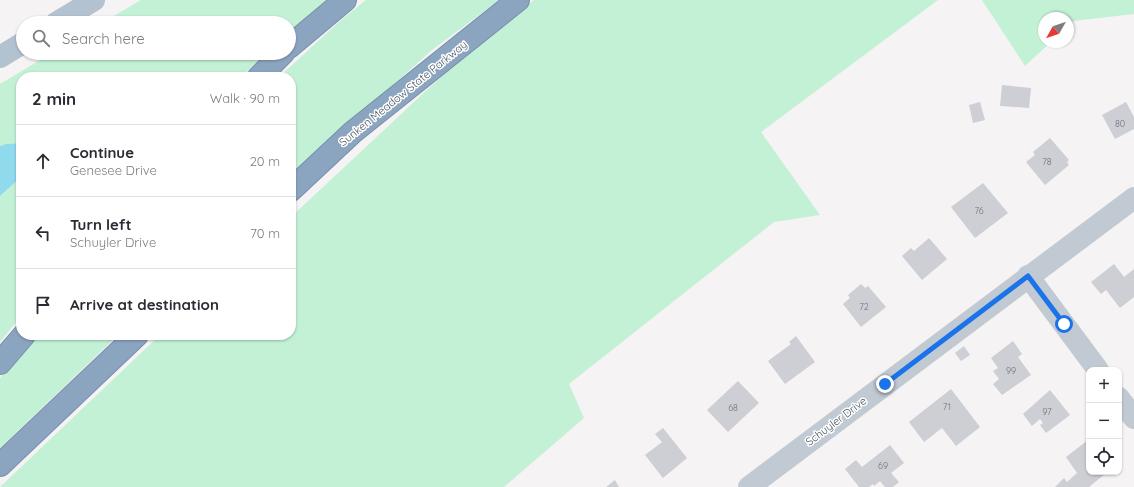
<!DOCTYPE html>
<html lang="en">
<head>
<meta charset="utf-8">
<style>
	body { margin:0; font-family:Quicksand,sans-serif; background:#f2f2f3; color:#2b2b33 }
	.controls { position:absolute; right:12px; bottom:12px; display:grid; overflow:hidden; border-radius:8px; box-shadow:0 1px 3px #0004 }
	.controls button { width:36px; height:36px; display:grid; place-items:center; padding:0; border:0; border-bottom:1px solid #e1e1e2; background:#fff; color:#2b2b33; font:20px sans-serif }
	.compass { position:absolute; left:1038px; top:12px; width:36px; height:36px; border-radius:50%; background:#fff; box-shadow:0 1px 3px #0004; rotate:230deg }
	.stop { position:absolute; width:12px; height:12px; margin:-9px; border:3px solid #1a73e8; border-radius:50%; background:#fff }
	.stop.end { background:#1a73e8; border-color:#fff; box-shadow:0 1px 4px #0008 }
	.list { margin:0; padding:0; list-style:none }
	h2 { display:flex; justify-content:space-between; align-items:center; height:52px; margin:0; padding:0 16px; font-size:17px }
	h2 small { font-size:13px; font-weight:400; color:#7c7c81 }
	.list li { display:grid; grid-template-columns:26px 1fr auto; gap:12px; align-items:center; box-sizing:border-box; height:72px; padding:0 16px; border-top:1px solid #e1e1e2 }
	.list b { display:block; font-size:15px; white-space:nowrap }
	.list p { margin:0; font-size:13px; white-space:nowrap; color:#7c7c81 }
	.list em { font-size:13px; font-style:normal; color:#7c7c81 }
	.icon { flex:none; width:22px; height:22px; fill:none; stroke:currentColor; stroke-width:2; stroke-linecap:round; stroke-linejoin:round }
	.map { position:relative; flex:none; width:1134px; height:487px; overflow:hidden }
	.search { position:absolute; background:#fff; box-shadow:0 1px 3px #0004; left:16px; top:16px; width:280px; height:44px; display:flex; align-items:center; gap:10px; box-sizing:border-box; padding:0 14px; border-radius:22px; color:#7c7c81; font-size:15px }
	.panel { position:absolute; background:#fff; box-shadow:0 1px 3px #0004; left:16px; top:72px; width:280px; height:268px; border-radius:16px }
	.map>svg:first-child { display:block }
	.green { fill:#c3f1d5 }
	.water { fill:#90daee }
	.building { fill:#cdcfd5 }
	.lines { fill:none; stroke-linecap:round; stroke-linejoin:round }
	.highway-casing { stroke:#7690ad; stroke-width:24 }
	.minor { stroke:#c1cad2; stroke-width:22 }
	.major { stroke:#b3c2d1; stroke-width:22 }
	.highway { stroke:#8ba5c1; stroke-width:22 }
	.route { stroke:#1a73e8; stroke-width:5 }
	.labels { text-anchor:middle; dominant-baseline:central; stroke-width:3; stroke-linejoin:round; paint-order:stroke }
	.number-label { font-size:9px; fill:#6b747e }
	.street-label { font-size:11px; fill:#4a5661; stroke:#fff }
</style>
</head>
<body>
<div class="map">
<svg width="1134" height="487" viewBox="0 0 1134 487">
	<rect width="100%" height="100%" fill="#f5f3f3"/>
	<g class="green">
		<polygon points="141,0 327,0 289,33 289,23 102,23"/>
		<polygon points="366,0 499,0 432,50 291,176 291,77 279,77 340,21"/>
		<polygon points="534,0 938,0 761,132 820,215 774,222 569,384 584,418 504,487 0,487 160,335 291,335 291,217 474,46"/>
		<polygon points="982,0 1134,0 1134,14 1073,21 1068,26 1068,18 1044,18 1044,42 1051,42 1025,66"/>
		<polygon points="52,53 267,53 241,77 21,77 21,143 6,144 0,146 0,84"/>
		<polygon points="21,177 21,316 0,342 0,196"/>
		<polygon points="36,335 118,335 0,448 0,378"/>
	</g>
	<polygon class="water" points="21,143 21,177 0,196 0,146 6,144"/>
	<g class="building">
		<polygon points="1002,85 1031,88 1029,108 1000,106"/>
		<polygon points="980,102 985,120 973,123 969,105"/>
		<polygon points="1126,102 1134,117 1134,129 1115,139 1102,115"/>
		<polygon points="1050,138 1069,160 1067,162 1069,165 1045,185 1026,162 1035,155 1033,152"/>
		<polygon points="983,183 1008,213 975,238 951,207"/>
		<polygon points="929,238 947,259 922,280 902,256 911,248 914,251"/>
		<polygon points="1114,264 1124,277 1134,269 1134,297 1120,308 1106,290 1101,294 1091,282"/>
		<polygon points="861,284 865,288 868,286 886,307 861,327 843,304 850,298 848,295"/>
		<polygon points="796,336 815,362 785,384 768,361 791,344 789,342"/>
		<polygon points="1013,341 1022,354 1018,357 1031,375 1002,395 993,384 999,379 993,371 998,368 991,358"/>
		<polygon points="964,346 970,355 961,361 955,353"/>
		<polygon points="738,381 759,403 728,432 707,410"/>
		<polygon points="951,389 980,427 956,446 942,428 924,442 909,422"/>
		<polygon points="1050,390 1070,415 1046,433 1040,425 1043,423 1040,419 1032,426 1023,414"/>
		<polygon points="663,428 687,458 663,478 645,455 662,442 655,434"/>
		<polygon points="1088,440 1089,472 1104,472 1105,474 1089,487 1055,487 1064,478 1067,482 1077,473 1066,457"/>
		<polygon points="890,445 904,463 891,473 899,482 893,487 885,487 880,481 874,486 873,484 869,487 859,487 845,469 856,460 862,467"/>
		<polygon points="615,480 619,487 606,487"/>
	</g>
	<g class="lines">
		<g class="highway-casing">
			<g id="highway">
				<polyline points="289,47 345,0"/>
				<polyline points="259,77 283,53"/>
				<polyline points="291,190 353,132 518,0"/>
				<polyline points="0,363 24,335"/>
				<polyline points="0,465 137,335"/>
			</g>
		</g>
		<g class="minor">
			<polyline points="1028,276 1098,370"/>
			<polyline points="1119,398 1134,418"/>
			<polyline points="749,487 1134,198"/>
		</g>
		<g class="major">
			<polyline points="56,23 94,0"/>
			<polyline points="0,57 23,43"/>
		</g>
		<use href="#highway" class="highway"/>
	</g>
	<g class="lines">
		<polyline class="route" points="885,384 1028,276 1064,324"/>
	</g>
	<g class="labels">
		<g class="number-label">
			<text x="1120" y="123">80</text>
			<text x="1047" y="161">78</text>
			<text x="979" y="210">76</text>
			<text x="864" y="306">72</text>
			<text x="1011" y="370">99</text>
			<text x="947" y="406">71</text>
			<text x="733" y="407">68</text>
			<text x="1047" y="411">97</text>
			<text x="883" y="465">69</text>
		</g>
		<g class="street-label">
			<text transform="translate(403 93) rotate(-39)">Sunken Meadow State Parkway</text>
			<text transform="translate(836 421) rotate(-37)">Schuyler Drive</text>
		</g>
	</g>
</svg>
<div class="controls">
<button>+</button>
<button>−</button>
<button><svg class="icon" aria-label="locate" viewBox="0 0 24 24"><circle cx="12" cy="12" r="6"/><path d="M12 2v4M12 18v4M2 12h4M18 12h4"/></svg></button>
</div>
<svg class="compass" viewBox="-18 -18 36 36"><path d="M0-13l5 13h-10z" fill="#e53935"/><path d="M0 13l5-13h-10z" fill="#7c7c81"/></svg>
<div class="stop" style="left:1064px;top:324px"></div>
<div class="stop end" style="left:885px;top:384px"></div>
<div class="search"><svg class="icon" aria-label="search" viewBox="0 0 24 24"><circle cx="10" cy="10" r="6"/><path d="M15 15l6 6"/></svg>Search here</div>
<section class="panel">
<h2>2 min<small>Walk · 90 m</small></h2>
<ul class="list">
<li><svg class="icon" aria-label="ahead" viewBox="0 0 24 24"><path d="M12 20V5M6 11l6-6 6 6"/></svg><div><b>Continue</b><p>Genesee Drive</p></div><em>20 m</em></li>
<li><svg class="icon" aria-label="left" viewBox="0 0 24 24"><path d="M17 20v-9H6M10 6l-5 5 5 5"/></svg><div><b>Turn left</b><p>Schuyler Drive</p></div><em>70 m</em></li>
<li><svg class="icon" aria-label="arrive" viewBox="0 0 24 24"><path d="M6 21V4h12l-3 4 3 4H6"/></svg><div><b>Arrive at destination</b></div></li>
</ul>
</section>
</div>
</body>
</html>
